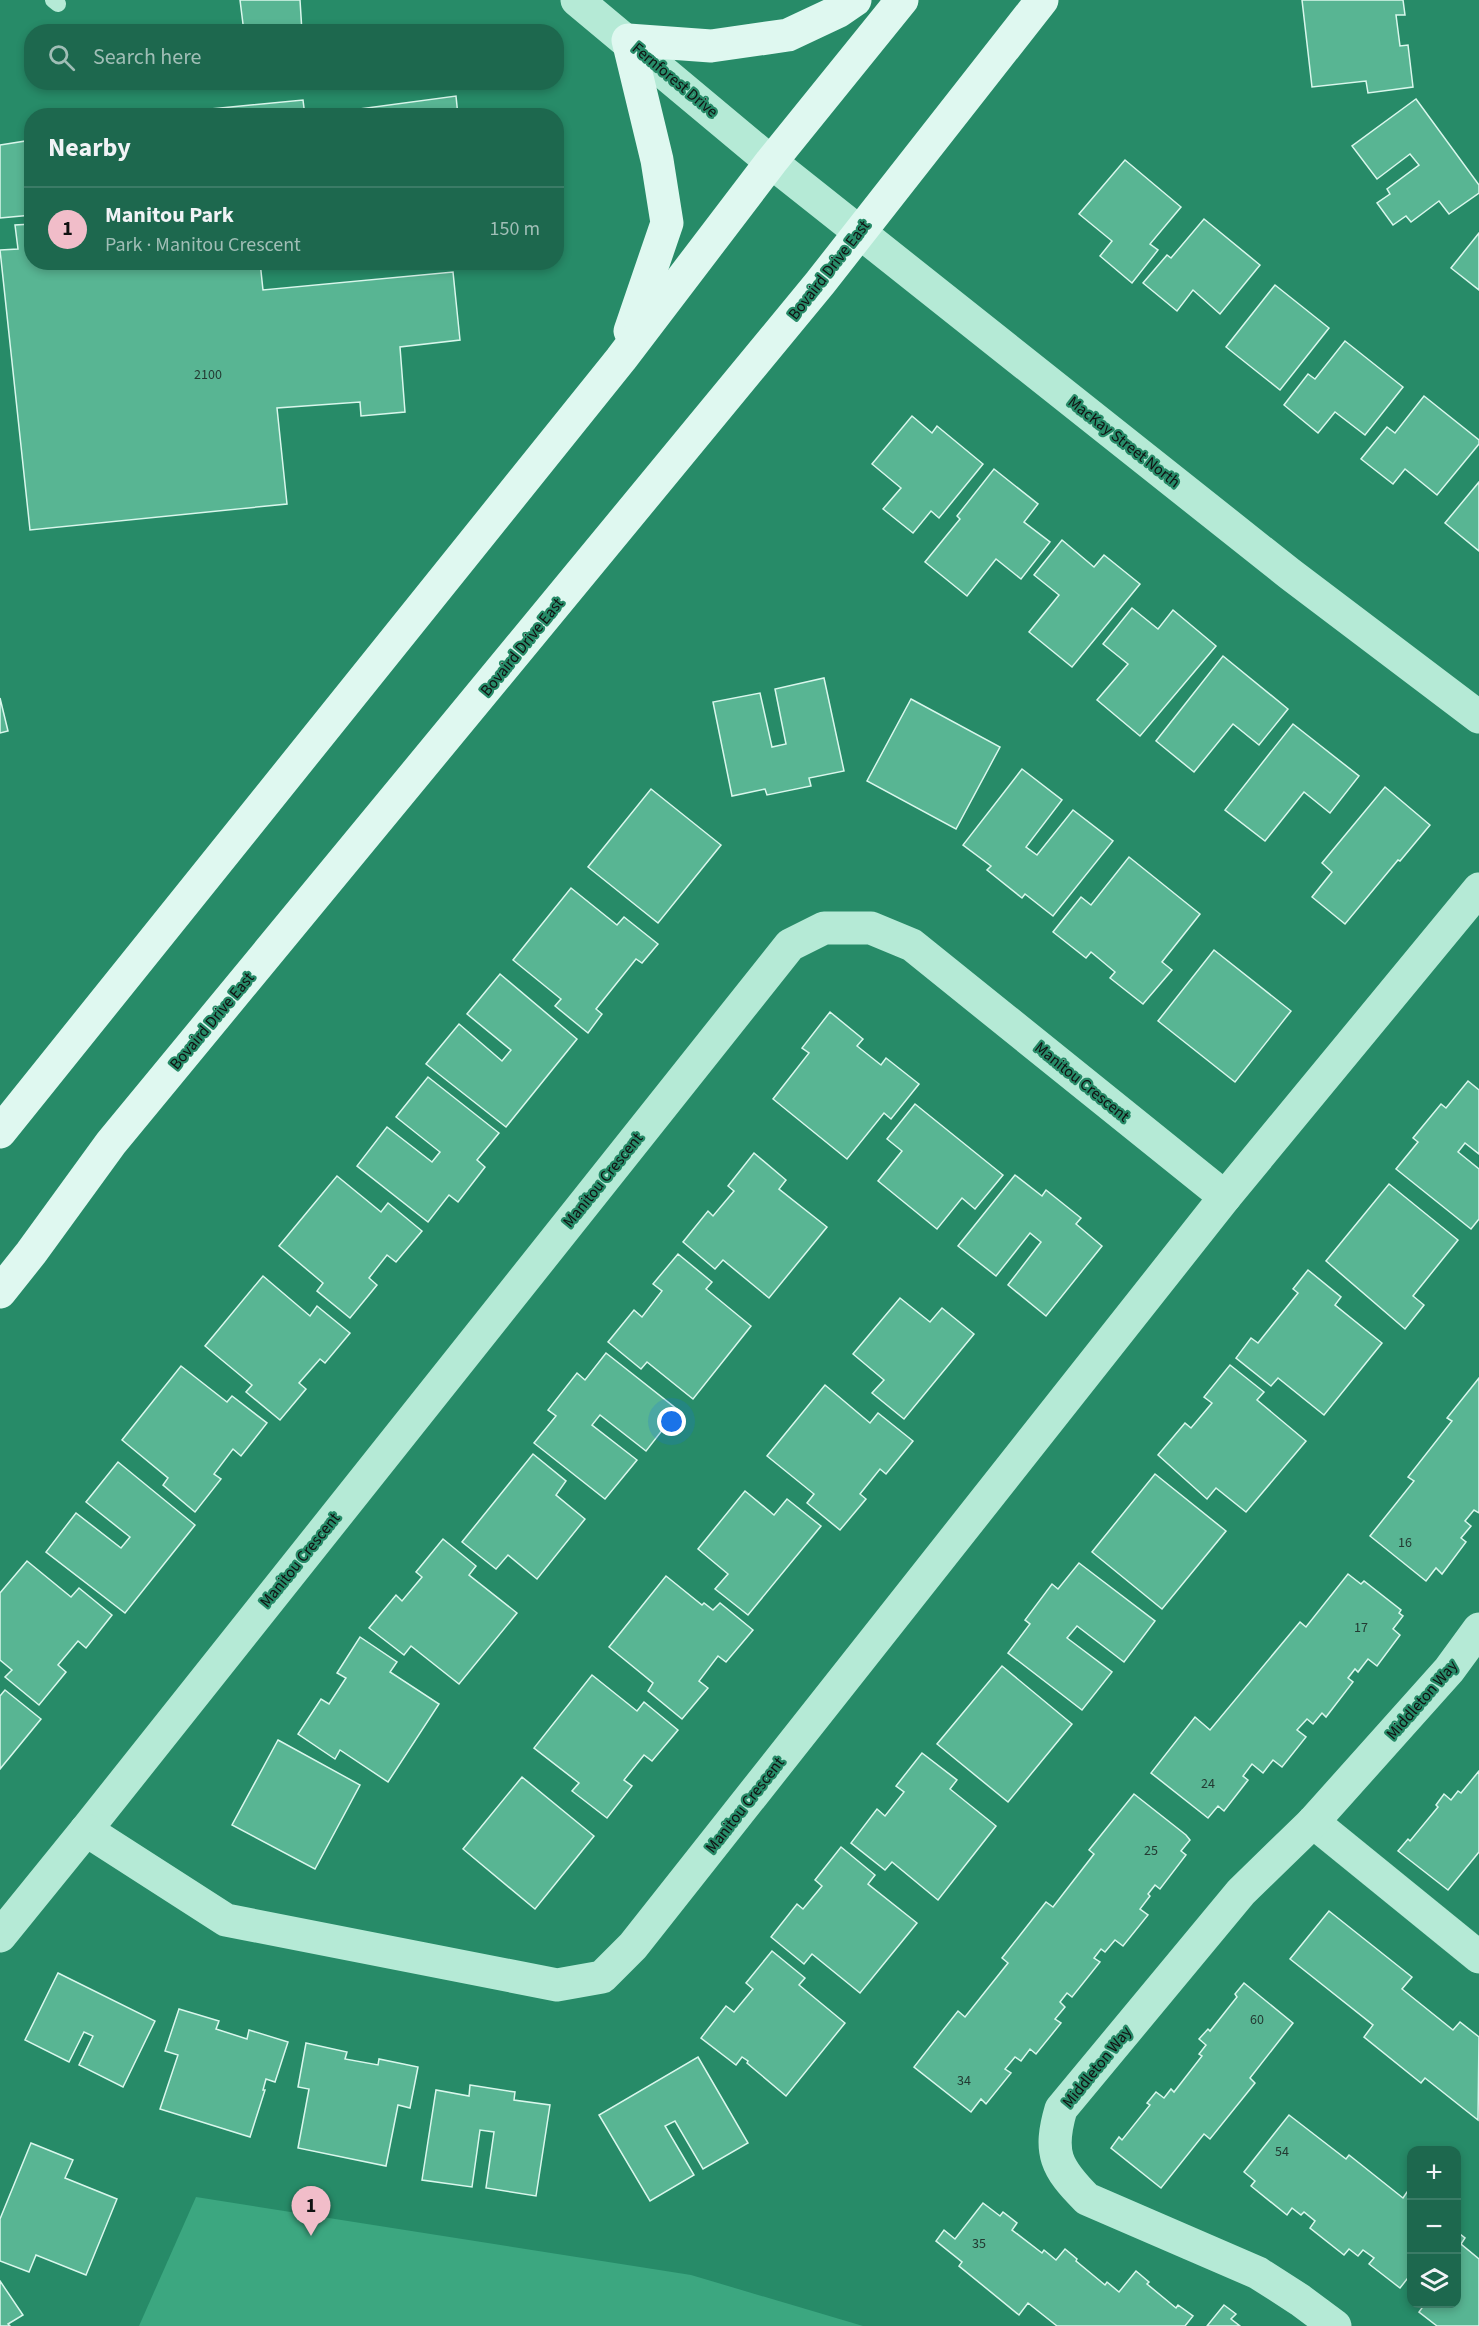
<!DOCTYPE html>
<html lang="en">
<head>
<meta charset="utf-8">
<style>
	body { margin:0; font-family:"Source Sans 3",sans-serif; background:#256e55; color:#f1f3f6 }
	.controls { position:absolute; right:18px; bottom:18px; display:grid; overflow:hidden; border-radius:12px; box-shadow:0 3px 9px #0003 }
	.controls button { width:54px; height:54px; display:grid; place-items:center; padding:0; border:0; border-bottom:2px solid #3b7b66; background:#1d684e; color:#f1f3f6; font:30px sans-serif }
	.you { position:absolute; left:672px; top:1422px; width:21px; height:21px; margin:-15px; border:4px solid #fff; border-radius:50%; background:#1a73e8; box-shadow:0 0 0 9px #1a73e833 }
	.badge { display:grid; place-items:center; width:39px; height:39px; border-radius:50%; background:#f1bdc9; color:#111; font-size:20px; font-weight:700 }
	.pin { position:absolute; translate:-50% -50px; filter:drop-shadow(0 2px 3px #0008) }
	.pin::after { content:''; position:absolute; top:32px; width:21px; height:18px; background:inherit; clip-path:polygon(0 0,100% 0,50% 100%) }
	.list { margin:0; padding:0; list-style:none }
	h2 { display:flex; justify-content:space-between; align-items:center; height:78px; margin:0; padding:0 24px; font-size:26px }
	h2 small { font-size:20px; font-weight:400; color:#a0beb6 }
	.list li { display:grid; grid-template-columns:39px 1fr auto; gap:18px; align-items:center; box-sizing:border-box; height:84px; padding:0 24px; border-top:2px solid #3b7b66 }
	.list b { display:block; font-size:22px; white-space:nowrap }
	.list p { margin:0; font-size:20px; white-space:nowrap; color:#a0beb6 }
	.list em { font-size:20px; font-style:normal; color:#a0beb6 }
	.icon { flex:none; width:33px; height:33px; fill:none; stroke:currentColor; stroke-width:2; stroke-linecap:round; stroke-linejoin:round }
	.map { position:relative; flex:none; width:1479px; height:2326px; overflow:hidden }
	.search { position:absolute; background:#1d684e; box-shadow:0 3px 9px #0003; left:24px; top:24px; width:540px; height:66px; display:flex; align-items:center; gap:15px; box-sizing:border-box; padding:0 21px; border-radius:24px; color:#a0beb6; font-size:22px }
	.panel { position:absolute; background:#1d684e; box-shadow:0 3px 9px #0003; left:24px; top:108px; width:540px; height:162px; border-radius:24px }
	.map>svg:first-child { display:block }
	.green { fill:#3ca780 }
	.building { fill:#58b593; stroke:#d9f7ec; stroke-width:1.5 }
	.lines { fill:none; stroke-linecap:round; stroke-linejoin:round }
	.service { stroke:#b5ead6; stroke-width:16 }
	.minor { stroke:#b5ead6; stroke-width:33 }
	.tertiary { stroke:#b5ead6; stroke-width:33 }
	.secondary { stroke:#dff8f0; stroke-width:33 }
	.labels { text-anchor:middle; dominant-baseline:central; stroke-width:4.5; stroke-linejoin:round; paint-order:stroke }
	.number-label { font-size:14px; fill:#233a32 }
	.street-label { font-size:16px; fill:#111; stroke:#278b68 }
</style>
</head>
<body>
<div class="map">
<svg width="1479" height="2326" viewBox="0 0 1479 2326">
	<rect width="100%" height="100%" fill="#278b68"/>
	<polygon class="green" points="196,2197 691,2275 863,2326 139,2326"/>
	<g class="building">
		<polygon points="240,0 300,0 302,32 244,32"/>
		<polygon points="1302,0 1403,0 1405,15 1396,15 1400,46 1408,45 1413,87 1368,93 1366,81 1312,87"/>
		<polygon points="456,96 458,116 307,116"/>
		<polygon points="1416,99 1479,185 1479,193 1449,214 1439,201 1411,222 1406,216 1393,225 1377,203 1390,194 1387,189 1419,165 1410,154 1377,179 1352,146"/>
		<polygon points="303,100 305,116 170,116 170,113"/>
		<polygon points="32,140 32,215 0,218 0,145"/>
		<polygon points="1125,160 1181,207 1150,244 1158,250 1132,283 1100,256 1112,241 1079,214"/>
		<polygon points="1204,219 1260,265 1220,314 1193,290 1177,311 1143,283 1167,255 1171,258"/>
		<polygon points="32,224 32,262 260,262 263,290 453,272 460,340 400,347 405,412 361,416 360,402 277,408 287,504 30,530 0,250 18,249 15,225"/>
		<polygon points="1479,233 1479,290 1451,268"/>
		<polygon points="1275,285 1329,328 1280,390 1226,347"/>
		<polygon points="1345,341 1403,387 1365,435 1335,412 1318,433 1284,405 1308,374 1315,379"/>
		<polygon points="1424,396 1479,440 1479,444 1437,495 1405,469 1393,484 1361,459 1387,427 1395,433"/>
		<polygon points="912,416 932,433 937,426 983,464 939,518 931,511 913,533 883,509 901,488 872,464"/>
		<polygon points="994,469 1038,504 1024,522 1050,542 1021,579 996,559 967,596 925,562 960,519 957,516"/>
		<polygon points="1479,482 1479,551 1445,523"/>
		<polygon points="1062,540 1094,567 1104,555 1140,584 1072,667 1029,632 1059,595 1034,575"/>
		<polygon points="1132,608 1158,629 1173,610 1216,646 1140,736 1097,700 1128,664 1103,644"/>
		<polygon points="1223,656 1288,709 1259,745 1233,724 1194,772 1156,741"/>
		<polygon points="824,678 844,771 809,778 811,786 767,795 765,789 732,796 713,702 760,693 772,747 786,744 775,689"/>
		<polygon points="0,698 8,731 0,733"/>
		<polygon points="911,699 1000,747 956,829 867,781"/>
		<polygon points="1293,724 1359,776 1330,813 1304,792 1265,841 1225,810"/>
		<polygon points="1022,769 1062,800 1026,847 1037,855 1073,810 1113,841 1053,916 1025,894 1022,898 987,870 991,866 963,845"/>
		<polygon points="1385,787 1430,825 1400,861 1398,860 1345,924 1312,897 1332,872 1322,863"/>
		<polygon points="651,789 721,845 658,923 588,867"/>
		<polygon points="1129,857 1200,914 1162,962 1172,970 1143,1004 1110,978 1115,972 1091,952 1086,958 1053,932 1081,897 1091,905"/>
		<polygon points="571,888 617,925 624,917 658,944 642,963 636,959 596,1009 602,1014 588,1033 555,1006 561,999 513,960"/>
		<polygon points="1214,950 1291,1011 1235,1082 1158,1021"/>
		<polygon points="500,974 577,1039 506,1127 426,1064 459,1024 502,1061 511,1050 467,1014"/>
		<polygon points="830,1012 863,1039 857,1046 881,1065 886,1058 919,1084 891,1119 884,1113 847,1159 773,1099 809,1053 802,1048"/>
		<polygon points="428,1077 499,1133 477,1160 485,1167 458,1202 449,1195 428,1222 357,1166 387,1127 432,1162 440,1152 396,1117"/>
		<polygon points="1468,1081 1479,1090 1479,1154 1465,1143 1458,1152 1479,1169 1479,1219 1471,1229 1396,1169 1418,1142 1413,1138 1441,1104 1446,1108"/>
		<polygon points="915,1104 1003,1175 975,1209 962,1198 937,1229 878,1181 902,1151 887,1139"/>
		<polygon points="754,1153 786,1180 779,1189 827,1227 769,1298 723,1260 715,1269 683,1242 708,1211 713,1216 734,1191 728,1186"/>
		<polygon points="1015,1175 1042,1196 1046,1190 1081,1218 1076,1224 1102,1246 1046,1316 1008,1285 1041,1242 1030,1233 996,1276 958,1246"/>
		<polygon points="337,1176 381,1212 388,1203 422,1231 396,1262 387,1255 369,1278 377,1285 350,1318 317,1291 323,1283 279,1246"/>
		<polygon points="1389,1184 1458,1240 1413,1296 1424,1305 1405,1329 1326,1261"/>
		<polygon points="678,1254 712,1282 706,1289 751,1326 693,1399 647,1362 641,1369 608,1342 634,1310 642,1317 662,1291 653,1284"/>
		<polygon points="1308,1270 1341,1297 1335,1305 1382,1343 1324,1415 1278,1378 1271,1386 1236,1358 1251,1338 1258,1343 1298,1293 1293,1289"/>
		<polygon points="263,1276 310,1316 317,1306 350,1333 325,1363 320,1359 299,1383 306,1389 280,1420 246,1392 252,1385 205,1346"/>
		<polygon points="900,1298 930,1322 942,1308 974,1334 904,1419 872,1393 884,1380 853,1354"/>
		<polygon points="606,1353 678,1410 646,1451 600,1415 592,1425 637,1460 605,1499 534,1443 556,1416 548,1410 577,1373 585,1380"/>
		<polygon points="1230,1365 1264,1392 1257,1400 1306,1441 1246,1512 1216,1488 1207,1499 1158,1455 1185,1423 1191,1428 1212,1403 1204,1397"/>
		<polygon points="181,1366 227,1402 232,1396 267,1423 241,1456 233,1449 214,1474 221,1479 195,1512 163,1485 168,1478 122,1440"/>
		<polygon points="1479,1378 1479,1513 1474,1510 1465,1521 1471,1526 1461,1538 1466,1542 1442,1574 1436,1568 1426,1581 1370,1536 1414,1481 1408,1477 1452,1421 1447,1418"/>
		<polygon points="825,1385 870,1423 878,1413 913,1441 886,1474 880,1469 860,1494 866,1499 840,1530 807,1503 814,1494 767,1456"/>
		<polygon points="533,1454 566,1481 556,1495 585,1519 537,1579 508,1555 496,1569 462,1542"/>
		<polygon points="118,1462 195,1525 125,1613 46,1552 76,1513 121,1548 130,1537 86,1502"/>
		<polygon points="1155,1474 1226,1531 1162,1609 1092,1552"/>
		<polygon points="745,1491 774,1515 787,1499 821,1526 748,1615 715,1589 728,1574 698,1549"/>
		<polygon points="443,1539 476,1566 469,1575 517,1613 459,1684 411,1646 404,1655 369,1628 396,1595 402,1601 422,1577 416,1572"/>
		<polygon points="27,1561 71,1597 79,1588 112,1615 86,1648 78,1641 58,1665 66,1672 39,1705 5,1677 12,1670 0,1660 0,1593"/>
		<polygon points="1079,1563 1155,1621 1124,1662 1077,1626 1067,1638 1112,1672 1082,1710 1008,1653 1030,1624 1025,1620 1052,1584 1058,1589"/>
		<polygon points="1348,1574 1361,1584 1364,1581 1401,1610 1399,1613 1403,1616 1393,1629 1400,1635 1377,1666 1368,1659 1358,1672 1355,1669 1348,1678 1353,1682 1326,1717 1322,1713 1313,1724 1307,1719 1297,1730 1306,1737 1282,1767 1273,1760 1263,1773 1252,1764 1243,1776 1248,1780 1224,1811 1218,1806 1208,1818 1151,1773 1195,1717 1210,1730 1300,1622 1306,1627"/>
		<polygon points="666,1576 702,1605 704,1603 713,1610 720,1603 753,1630 726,1662 718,1656 699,1681 708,1688 682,1719 648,1691 653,1683 609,1647"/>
		<polygon points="360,1637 397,1662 390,1672 439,1704 388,1782 340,1750 335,1759 298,1734 321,1699 329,1704 346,1678 337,1673"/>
		<polygon points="1002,1666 1072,1724 1008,1802 937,1744"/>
		<polygon points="592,1675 637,1711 644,1702 678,1730 652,1761 644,1755 624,1780 632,1786 607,1818 572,1791 579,1783 534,1748"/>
		<polygon points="5,1690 41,1719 0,1769 0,1696"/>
		<polygon points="278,1740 360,1785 315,1869 232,1825"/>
		<polygon points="922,1753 957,1780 950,1789 996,1826 938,1900 892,1862 885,1870 851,1843 877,1809 885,1816 904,1792 896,1786"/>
		<polygon points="1479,1771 1479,1852 1448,1890 1398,1851 1408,1839 1410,1841 1438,1807 1436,1805 1444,1794 1451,1800 1458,1791 1461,1793"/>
		<polygon points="522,1777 594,1836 535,1909 463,1849"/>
		<polygon points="1134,1794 1186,1835 1190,1840 1181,1851 1186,1855 1160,1889 1155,1885 1148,1894 1150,1896 1140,1909 1148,1915 1123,1946 1115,1940 1105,1952 1101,1949 1094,1958 1100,1962 1072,1997 1067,1993 1060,2002 1065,2007 1055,2019 1061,2023 1036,2054 1030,2049 1021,2061 1015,2057 1005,2069 1011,2073 986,2104 981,2099 971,2112 914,2067 958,2011 965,2017 1008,1963 1002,1958 1046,1902 1053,1907 1094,1854 1089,1850"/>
		<polygon points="841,1847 875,1875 868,1884 917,1923 860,1993 812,1954 804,1964 771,1937 797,1904 803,1909 822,1886 815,1880"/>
		<polygon points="1329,1911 1412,1977 1402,1989 1453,2030 1460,2022 1479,2037 1478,2120 1425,2078 1421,2083 1364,2037 1373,2025 1290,1959"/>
		<polygon points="772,1951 805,1978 799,1985 845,2023 786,2096 747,2063 748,2061 742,2057 736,2065 701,2038 726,2006 734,2012 753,1989 746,1983"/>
		<polygon points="58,1973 155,2021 123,2087 79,2065 93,2036 84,2032 69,2062 25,2040"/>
		<polygon points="1244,1983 1293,2023 1250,2078 1255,2083 1210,2139 1204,2134 1161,2188 1111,2148 1119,2137 1122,2140 1150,2105 1147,2103 1156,2092 1164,2098 1171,2089 1174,2092 1202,2056 1199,2054 1206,2045 1199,2039 1208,2029 1210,2031 1237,1997 1235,1994"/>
		<polygon points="179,2009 219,2021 216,2029 247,2039 249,2030 288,2042 275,2082 266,2079 263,2090 265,2090 250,2137 160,2109 178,2055 165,2051"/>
		<polygon points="306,2043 347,2052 345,2059 378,2065 379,2059 418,2067 410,2108 398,2105 386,2166 298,2148 309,2089 298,2087"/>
		<polygon points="698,2057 748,2143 703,2169 675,2121 665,2126 694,2175 650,2201 599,2115"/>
		<polygon points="470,2085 515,2092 514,2100 550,2105 536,2196 486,2188 494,2132 480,2130 472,2187 422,2180 436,2090 469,2096"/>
		<polygon points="1289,2115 1346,2159 1349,2155 1403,2198 1407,2192 1412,2196 1412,2283 1407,2279 1400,2288 1369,2264 1374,2258 1363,2250 1358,2256 1349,2249 1344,2255 1310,2228 1315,2221 1304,2212 1301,2215 1292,2208 1287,2215 1251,2186 1255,2181 1244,2172"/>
		<polygon points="31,2143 73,2160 65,2178 117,2199 86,2275 36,2255 29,2272 0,2261 0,2219"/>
		<polygon points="983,2203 1000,2216 1003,2212 1017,2223 1012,2230 1042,2253 1044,2250 1056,2260 1065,2249 1077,2259 1076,2261 1105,2285 1107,2282 1119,2292 1136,2271 1149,2282 1147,2284 1176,2308 1178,2305 1193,2316 1185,2326 1057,2326 1028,2303 1019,2315 959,2266 962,2262 936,2241 944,2230 955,2239"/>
		<polygon points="1456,2231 1465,2238 1461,2244 1479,2259 1479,2326 1437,2326 1419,2312 1422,2308 1417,2304 1456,2304"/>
		<polygon points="0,2281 23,2315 8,2324 10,2326 0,2326"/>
		<polygon points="1224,2305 1236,2314 1231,2319 1240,2326 1207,2326"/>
	</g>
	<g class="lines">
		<polyline class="service" points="53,0 58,4"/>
		<g class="minor">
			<polyline points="1313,1822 1479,1957"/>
			<polyline points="86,1830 790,945 824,928 871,928 912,945 1225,1197"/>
			<polyline points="0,1936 86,1830 226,1920 557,1985 602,1977 633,1946 1225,1197 1479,889"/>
			<path d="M 1335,2326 L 1300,2300 L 1258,2273 L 1087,2199 C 1056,2168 1048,2153 1061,2109 L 1241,1892 L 1313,1822 L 1449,1670 L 1479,1629"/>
		</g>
		<polyline class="tertiary" points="577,0 771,162 1290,574 1479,717"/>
		<g class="secondary">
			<polyline points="630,331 667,223 657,160 628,40 711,46 788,35 839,11 855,0"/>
			<polyline points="0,1132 621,359 771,162 902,0"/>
			<polyline points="0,1292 31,1253 111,1143 820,283 1042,0"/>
		</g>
	</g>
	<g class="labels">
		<g class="number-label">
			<text x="208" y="375">2100</text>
			<text x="1405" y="1543">16</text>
			<text x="1361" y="1628">17</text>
			<text x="1208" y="1784">24</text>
			<text x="1151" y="1851">25</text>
			<text x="1257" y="2020">60</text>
			<text x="964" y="2081">34</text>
			<text x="1282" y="2152">54</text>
			<text x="979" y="2244">35</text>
		</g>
		<g class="street-label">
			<text transform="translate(675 80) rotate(40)">Fernforest Drive</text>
			<text transform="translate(829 270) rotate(-52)">Bovaird Drive East</text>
			<text transform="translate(1124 442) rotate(38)">MacKay Street North</text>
			<text transform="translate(522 647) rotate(-51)">Bovaird Drive East</text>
			<text transform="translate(212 1021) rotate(-50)">Bovaird Drive East</text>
			<text transform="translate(1082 1082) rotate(39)">Manitou Crescent</text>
			<text transform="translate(603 1180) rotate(-51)">Manitou Crescent</text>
			<text transform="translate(300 1560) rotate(-51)">Manitou Crescent</text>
			<text transform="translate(1422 1700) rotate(-49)">Middleton Way</text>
			<text transform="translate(745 1805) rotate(-52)">Manitou Crescent</text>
			<text transform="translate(1097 2067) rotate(-51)">Middleton Way</text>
		</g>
	</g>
</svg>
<div class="controls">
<button>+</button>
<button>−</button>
<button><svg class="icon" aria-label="layers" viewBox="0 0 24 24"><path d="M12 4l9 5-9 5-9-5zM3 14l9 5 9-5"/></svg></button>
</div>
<div class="you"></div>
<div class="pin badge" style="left:311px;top:2236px">1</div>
<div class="search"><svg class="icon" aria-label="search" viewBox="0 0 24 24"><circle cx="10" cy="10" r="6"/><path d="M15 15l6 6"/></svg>Search here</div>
<section class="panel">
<h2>Nearby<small></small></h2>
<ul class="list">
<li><span class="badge">1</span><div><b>Manitou Park</b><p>Park · Manitou Crescent</p></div><em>150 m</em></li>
</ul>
</section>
</div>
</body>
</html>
